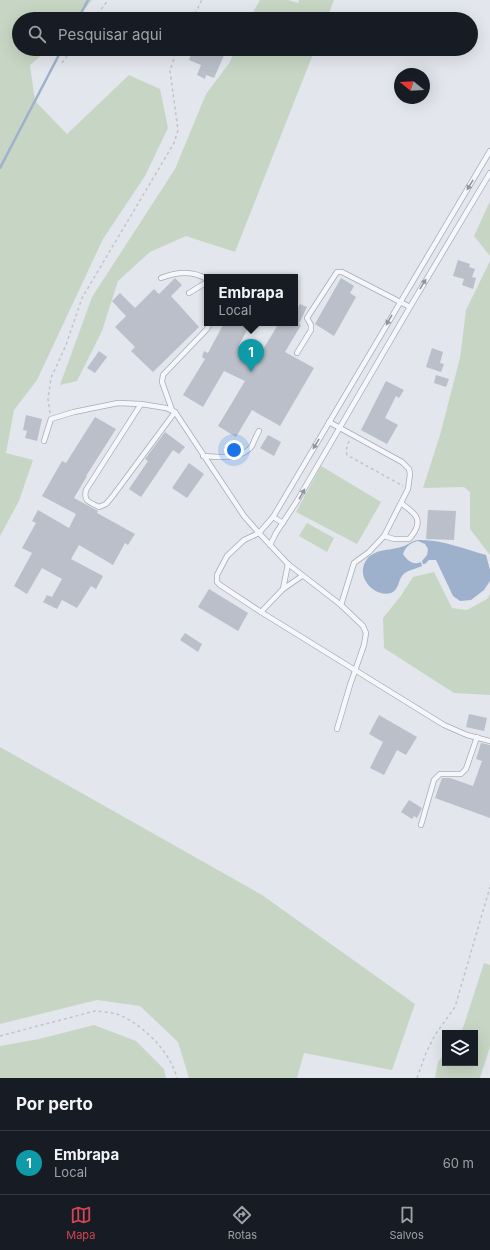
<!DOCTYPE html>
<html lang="pt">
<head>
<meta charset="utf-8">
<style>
	body { margin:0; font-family:Inter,sans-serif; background:#20242c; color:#f1f3f6 }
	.controls { position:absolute; right:12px; bottom:12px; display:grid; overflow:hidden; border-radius:0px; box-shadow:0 4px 16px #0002 }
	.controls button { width:36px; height:36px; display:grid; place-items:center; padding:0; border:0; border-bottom:1px solid #363941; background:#171b24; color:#f1f3f6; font:20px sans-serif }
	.compass { position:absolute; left:394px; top:68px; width:36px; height:36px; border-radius:50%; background:#171b24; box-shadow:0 4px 16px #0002; rotate:288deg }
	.you { position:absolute; left:234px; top:450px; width:14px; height:14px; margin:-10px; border:3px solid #fff; border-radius:50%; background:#1a73e8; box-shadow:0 0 0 6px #1a73e833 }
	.badge { display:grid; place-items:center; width:26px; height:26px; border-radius:50%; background:#d34552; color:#fff; font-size:13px; font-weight:700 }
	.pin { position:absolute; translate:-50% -33px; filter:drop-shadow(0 1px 2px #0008) }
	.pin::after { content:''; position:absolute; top:21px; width:14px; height:12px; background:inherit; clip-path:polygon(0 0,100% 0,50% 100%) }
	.popup { position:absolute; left:204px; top:274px; width:94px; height:52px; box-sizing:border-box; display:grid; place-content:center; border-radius:0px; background:#171b24; filter:drop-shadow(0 1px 3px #0005); font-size:13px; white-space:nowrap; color:#9ea1a6 }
	.popup b { font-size:15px; color:#f1f3f6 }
	.popup::after { content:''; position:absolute; left:50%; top:100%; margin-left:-8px; border:8px solid transparent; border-top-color:#171b24 }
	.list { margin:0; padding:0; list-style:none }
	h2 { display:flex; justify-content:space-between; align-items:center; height:52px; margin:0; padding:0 16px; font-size:17px }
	h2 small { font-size:13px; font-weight:400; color:#9ea1a6 }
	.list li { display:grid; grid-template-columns:26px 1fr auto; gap:12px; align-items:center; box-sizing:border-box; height:64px; padding:0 16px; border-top:1px solid #363941 }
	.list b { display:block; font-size:15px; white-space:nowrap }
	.list p { margin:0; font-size:13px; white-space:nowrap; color:#9ea1a6 }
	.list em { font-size:13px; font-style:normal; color:#9ea1a6 }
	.icon { flex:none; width:22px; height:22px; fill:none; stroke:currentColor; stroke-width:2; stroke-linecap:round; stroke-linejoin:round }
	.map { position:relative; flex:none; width:490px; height:1078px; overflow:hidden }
	.search { position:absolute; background:#171b24; box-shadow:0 4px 16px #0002; left:12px; right:12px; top:12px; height:44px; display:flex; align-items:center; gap:10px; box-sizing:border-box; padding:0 14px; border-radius:22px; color:#9ea1a6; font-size:15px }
	.sheet { height:116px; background:#171b24 }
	nav { display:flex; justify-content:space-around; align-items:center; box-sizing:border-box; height:56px; border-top:1px solid #363941; background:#171b24; font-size:11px; color:#9ea1a6 }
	nav a { display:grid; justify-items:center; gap:2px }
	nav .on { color:#d34552 }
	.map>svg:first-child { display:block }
	.green { fill:#c7d6c4 }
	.water { fill:#9db1cc }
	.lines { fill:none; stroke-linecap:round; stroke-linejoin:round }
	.stream { stroke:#9db1cc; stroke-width:2.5 }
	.building { fill:#babfca }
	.service-casing { stroke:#a8acb7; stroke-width:6 }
	.path { stroke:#c1c4cb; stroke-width:1.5; stroke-dasharray:3 3; stroke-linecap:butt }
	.service { stroke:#f6f7fa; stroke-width:4.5 }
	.oneway { fill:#9094a0 }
</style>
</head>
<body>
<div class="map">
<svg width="490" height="1078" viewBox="0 0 490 1078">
	<rect width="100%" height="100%" fill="#e3e6ec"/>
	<g class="green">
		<polygon points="0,0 92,0 77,19 19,19 19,49 49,49 30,65 35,101 67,134 129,75 160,89 168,128 145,176 103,239 37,380 14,410 6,453 33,460 19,501 0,536"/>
		<polygon points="260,0 288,0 298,3 299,0 334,0 327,19 249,19"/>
		<polygon points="235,49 315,49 235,252 186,236 150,252 118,281 102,331 77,381 60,385 92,297 175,169 206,94 230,62"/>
		<polygon points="490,201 490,256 474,236"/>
		<polygon points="490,261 490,555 470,529 470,492 464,487 423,488 440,435 460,358 466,310"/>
		<polygon points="321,466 381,502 357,544 296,512"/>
		<polygon points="307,523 334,538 327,552 299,536"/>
		<polygon points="434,572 452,608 467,610 487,599 490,594 490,695 454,693 384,648 383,618 400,597 413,577"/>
		<polygon points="0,747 262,895 415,1004 392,1070 304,1053 297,1078 189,1078 178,1042 140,1006 97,1000 0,1024"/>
		<polygon points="484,963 490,965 490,1047 480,1078 435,1078 438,1062 445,1053 445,1063 475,1063 475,1033 460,1033 463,1028"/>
		<polygon points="94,1025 136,1041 164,1069 166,1078 0,1078 0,1046 39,1039"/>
	</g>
	<path class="water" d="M 418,540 C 441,539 464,549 486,555 L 490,570 L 490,581 L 484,590 L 471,600 L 460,601 L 453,596 L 436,560 L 429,560 L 425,564 L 423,564 L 422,561 L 427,555 L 428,549 L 425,544 L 418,541 C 410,543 406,546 403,554 C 407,560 413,566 421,562 L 422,566 C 416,569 406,570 402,576 C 398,581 399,590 391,593 C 374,598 354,576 367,559 C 376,548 392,551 404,546 C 409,544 412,541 418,540 Z"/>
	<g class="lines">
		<g class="stream">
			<polyline points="78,19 88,0"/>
			<polyline points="0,168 62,49"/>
		</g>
	</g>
	<g class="building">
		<polygon points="193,49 217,49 225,53 214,78 206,75 205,79 197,75 201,65 189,60"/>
		<polygon points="458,260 470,264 469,267 475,269 472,277 476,278 473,289 462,285 464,279 453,276"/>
		<polygon points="175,278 182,285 171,296 199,327 153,372 131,351 135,347 115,327 126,316 112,301 120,293 135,308 154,289 159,294"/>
		<polygon points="341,278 354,286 350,293 356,297 334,336 315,324"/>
		<polygon points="300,304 307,307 299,324 301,325 285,352 314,368 280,426 252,410 236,437 218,426 245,381 224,371 203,407 183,395 205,359 202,357 204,351 208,353 224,323 251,323 239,345 259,356 279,323 295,323 295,313"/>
		<polygon points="432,348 443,352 440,363 444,364 441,372 426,367"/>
		<polygon points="99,351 107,357 95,373 87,368"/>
		<polygon points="436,375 449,379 446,387 434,383"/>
		<polygon points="386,381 404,390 399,398 396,396 385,418 398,425 387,444 361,430"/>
		<polygon points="26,415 42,419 37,441 25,438 27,431 23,430"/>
		<polygon points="95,417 116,429 86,476 87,476 74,498 98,511 97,513 135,534 128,545 125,543 113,565 79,545 71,559 103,576 96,589 91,586 77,608 62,600 57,609 43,602 47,595 52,597 62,579 42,568 27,594 14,586 32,553 22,548 36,523 32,521 38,510 69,528 76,514 42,496 62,461 66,463"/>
		<polygon points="165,432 185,447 179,454 173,450 141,497 129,489 148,461 145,459"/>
		<polygon points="268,435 281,442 274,456 260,448"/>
		<polygon points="189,463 204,474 187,498 172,488"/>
		<polygon points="428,510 456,511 454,540 426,539"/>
		<polygon points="209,589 248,613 238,631 198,607"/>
		<polygon points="185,633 202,644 198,652 180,640"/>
		<polygon points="469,714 487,718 484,731 466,727"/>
		<polygon points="379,715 417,737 406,755 397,750 384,775 370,768 383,742 369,734"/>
		<polygon points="481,743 490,745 490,818 435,798 442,778 450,778 473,786 482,761 476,759"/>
		<polygon points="409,800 422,808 417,818 414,816 412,819 401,812"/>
	</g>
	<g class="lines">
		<g class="service-casing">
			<g id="service">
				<path d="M 161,278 C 176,272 192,270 207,279"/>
				<polyline points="189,293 207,282"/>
				<polyline points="297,353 311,330 311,325 307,318 337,272 342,272 410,307"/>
				<path d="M 141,404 L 86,490 C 83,502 90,502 99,507 L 106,504 L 112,497 L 175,412"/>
				<polyline points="172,410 162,382 163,375 207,329 210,323"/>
				<polyline points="329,422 402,462 409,469 410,474 408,489 384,536 369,552 354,563 341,605"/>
				<polyline points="44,441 51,419 74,412 118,403 141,404 166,408 175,412 244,516 259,533 288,564 341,605 363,626 366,633 364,645 350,685 337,729"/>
				<path d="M 203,456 C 218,457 242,460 252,446 C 254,441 256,436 259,431"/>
				<polyline points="273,517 283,523"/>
				<path d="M 384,536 L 394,539 L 409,539 C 412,536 413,534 415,531 C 423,517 411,511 401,503"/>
				<polyline points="270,545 276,533 297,501 410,307 490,173"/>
				<polyline points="288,564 283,589 261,612 220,585 217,582 217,575 227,556 244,540 259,533 273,517 490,151"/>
				<polyline points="283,589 302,576"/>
				<polyline points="261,612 444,725 467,735 490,741"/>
				<polyline points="421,825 434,780 440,774 461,774 466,769 477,737"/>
			</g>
		</g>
		<g class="path">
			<polyline points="94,19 108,0"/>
			<polyline points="192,19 202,0"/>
			<polyline points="62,63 72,49"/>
			<polyline points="295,317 301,318"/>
			<polyline points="50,413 48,399 51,378 66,345 82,298 174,143 178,130 170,71 177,49"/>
			<polyline points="349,441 346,450 347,455 403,486"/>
			<path d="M 0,1036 L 95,1011 C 104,1012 114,1012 122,1016 C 146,1028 170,1052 177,1078"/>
			<polyline points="417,1078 426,1053 435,1035 455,1007 490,887"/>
		</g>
		<use href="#service" class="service"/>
	</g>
	<defs><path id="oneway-solid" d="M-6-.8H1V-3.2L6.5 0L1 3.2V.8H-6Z"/></defs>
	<g class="oneway">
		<use href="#oneway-solid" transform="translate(470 185) rotate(121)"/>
		<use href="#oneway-solid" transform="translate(423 284) rotate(-59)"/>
		<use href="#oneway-solid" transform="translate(389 320) rotate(120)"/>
		<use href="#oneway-solid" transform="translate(316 444) rotate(121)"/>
		<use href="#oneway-solid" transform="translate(302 494) rotate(-61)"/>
	</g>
</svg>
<div class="controls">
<button><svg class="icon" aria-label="layers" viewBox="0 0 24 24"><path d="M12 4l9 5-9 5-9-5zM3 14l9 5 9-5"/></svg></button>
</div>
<svg class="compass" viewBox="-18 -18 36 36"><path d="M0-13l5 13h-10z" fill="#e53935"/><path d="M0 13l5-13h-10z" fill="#9ea1a6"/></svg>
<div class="you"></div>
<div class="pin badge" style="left:251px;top:372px;background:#0f9aa8">1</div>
<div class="popup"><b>Embrapa</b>Local</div>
<div class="search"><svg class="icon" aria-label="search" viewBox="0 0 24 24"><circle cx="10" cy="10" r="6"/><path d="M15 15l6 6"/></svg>Pesquisar aqui</div>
</div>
<section class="sheet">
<h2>Por perto<small></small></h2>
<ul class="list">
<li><span class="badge" style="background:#0f9aa8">1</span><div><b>Embrapa</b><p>Local</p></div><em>60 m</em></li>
</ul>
</section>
<nav>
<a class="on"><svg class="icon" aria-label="map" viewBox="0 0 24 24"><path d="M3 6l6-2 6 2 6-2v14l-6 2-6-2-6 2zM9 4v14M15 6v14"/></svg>Mapa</a>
<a><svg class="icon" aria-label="directions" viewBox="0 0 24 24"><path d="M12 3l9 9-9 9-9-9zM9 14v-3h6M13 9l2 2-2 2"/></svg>Rotas</a>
<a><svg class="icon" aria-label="saved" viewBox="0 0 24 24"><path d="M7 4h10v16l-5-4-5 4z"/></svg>Salvos</a>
</nav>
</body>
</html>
